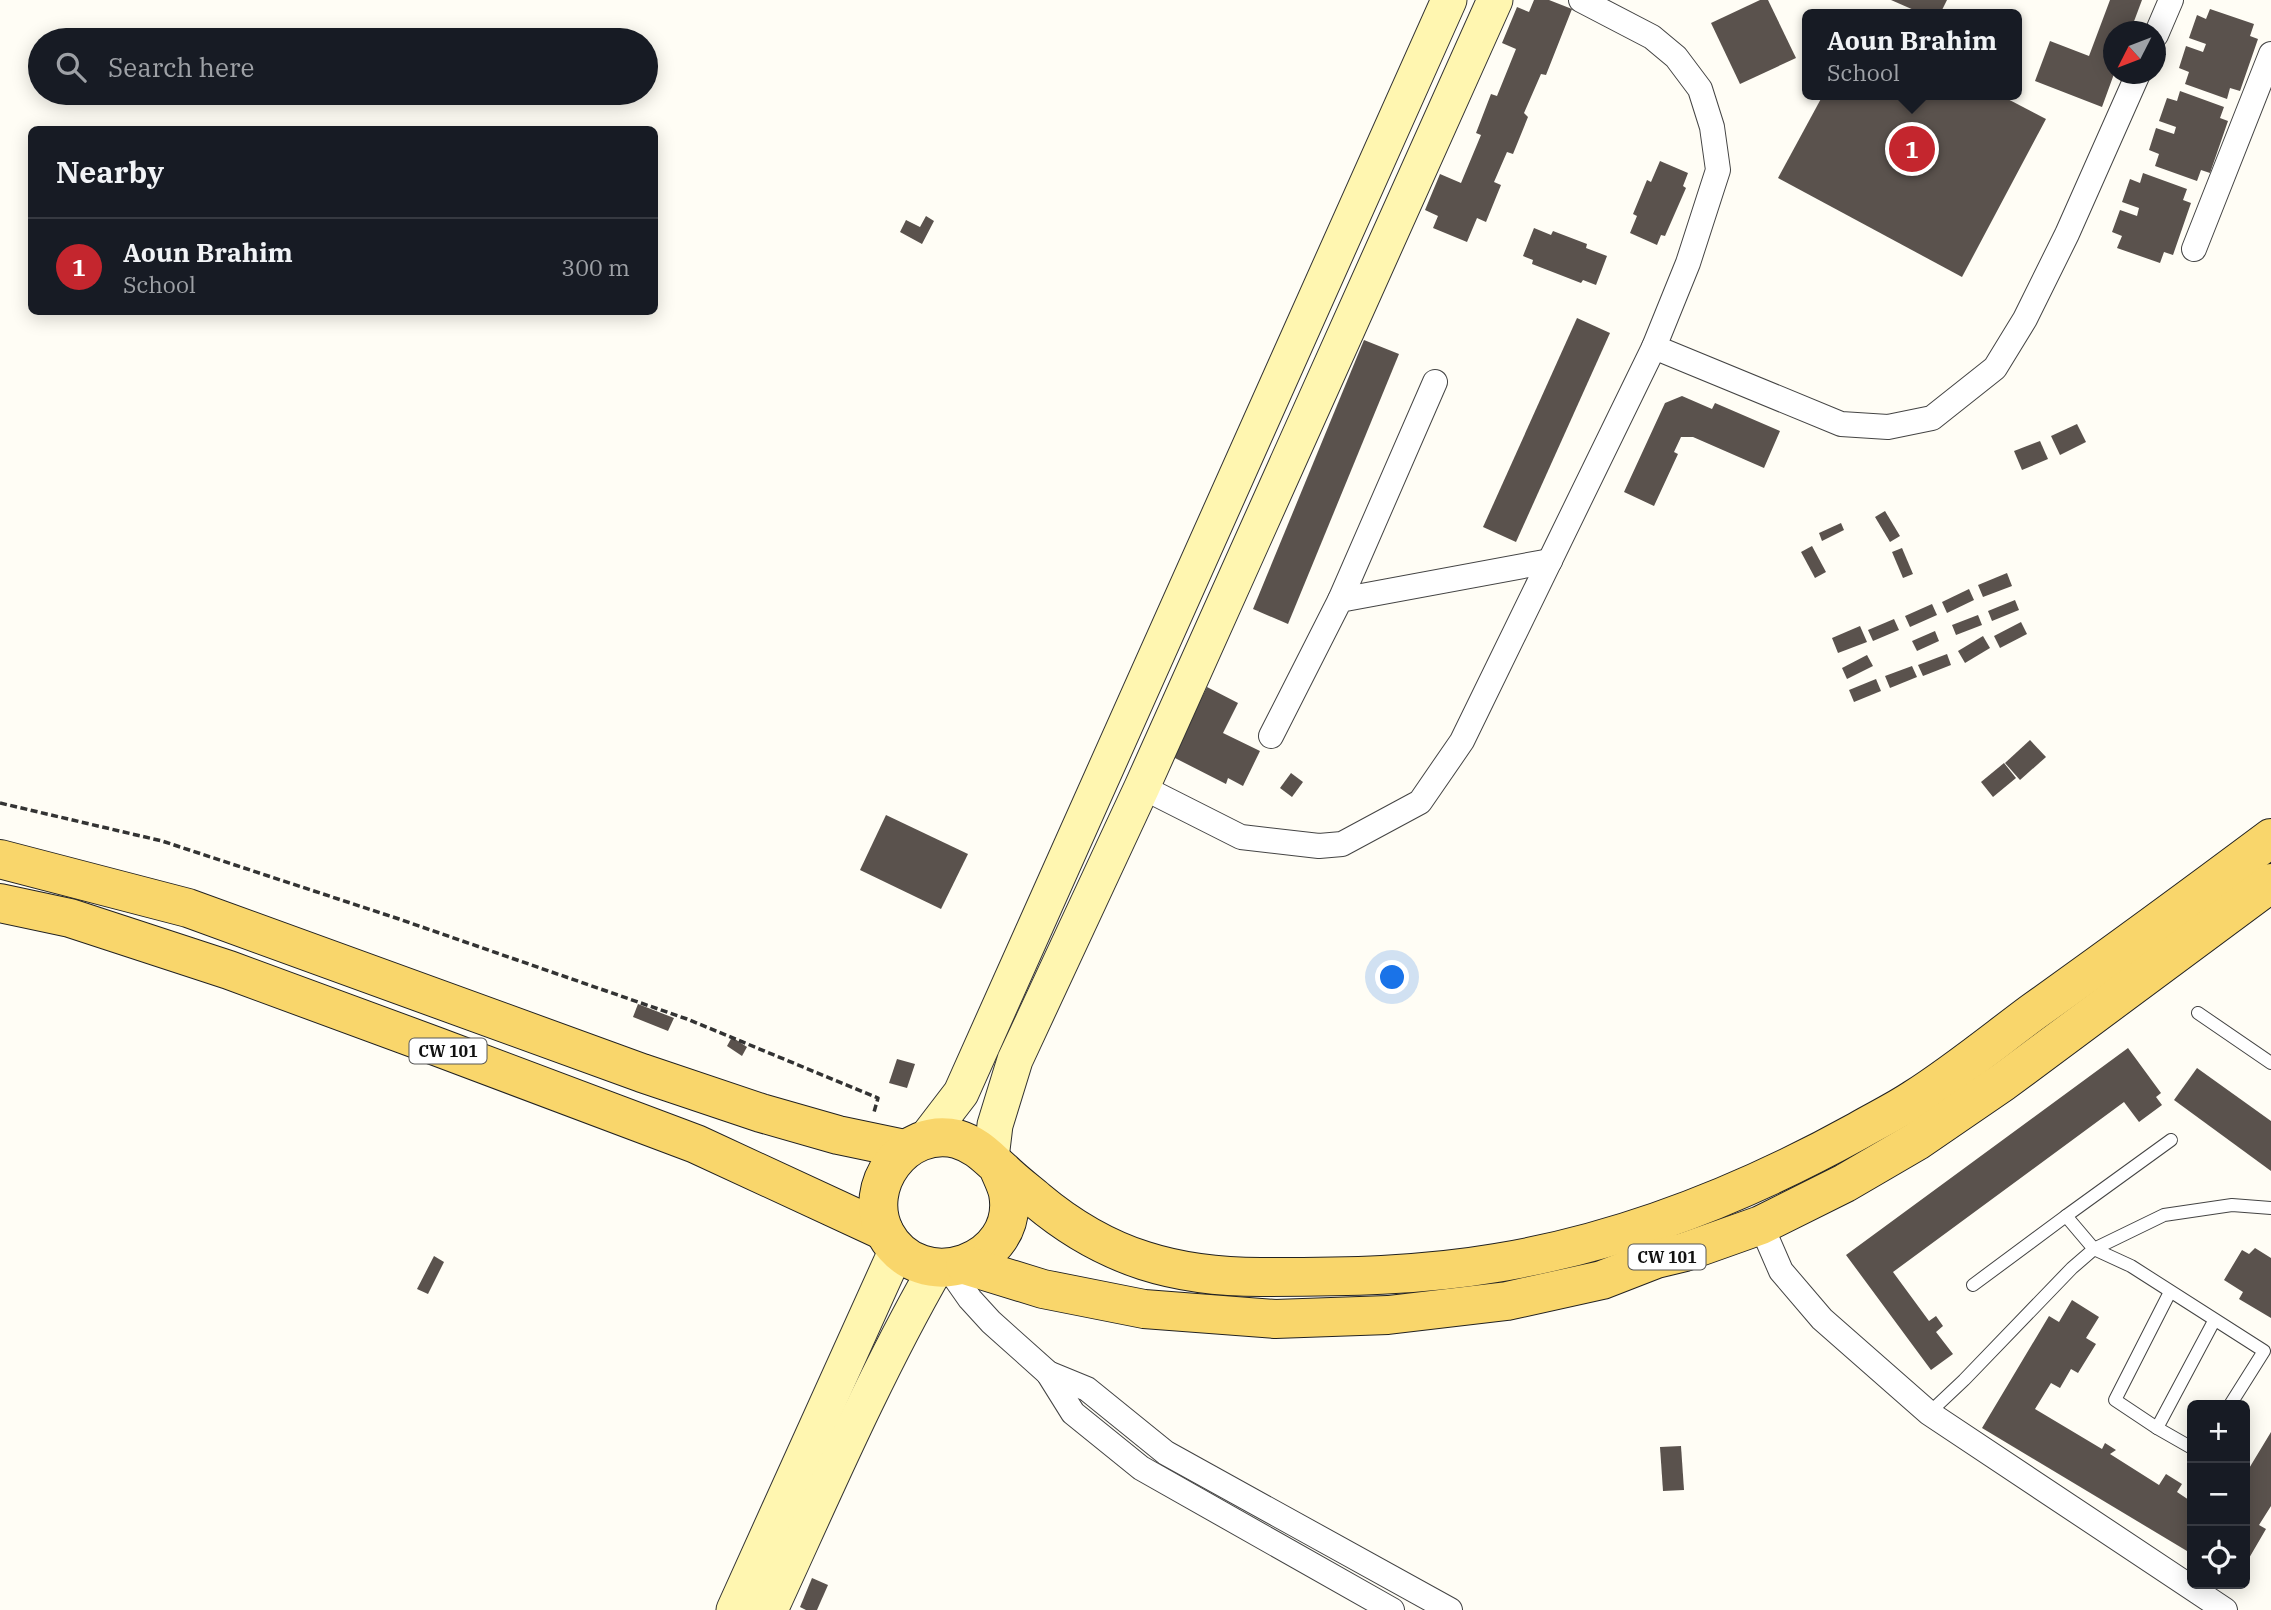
<!DOCTYPE html>
<html lang="en">
<head>
<meta charset="utf-8">
<style>
	body { margin:0; font-family:"IBM Plex Serif",serif; background:#242831; color:#f1f3f6 }
	.controls { position:absolute; right:21px; bottom:21px; display:grid; overflow:hidden; border-radius:10px; box-shadow:0 4px 18px #0003 }
	.controls button { width:63px; height:63px; display:grid; place-items:center; padding:0; border:0; border-bottom:2px solid #363941; background:#171b24; color:#f1f3f6; font:35px sans-serif }
	.compass { position:absolute; left:2103px; top:21px; width:63px; height:63px; border-radius:50%; background:#171b24; box-shadow:0 4px 18px #0003; rotate:228deg }
	.you { position:absolute; left:1393px; top:978px; width:24px; height:24px; margin:-18px; border:5px solid #fff; border-radius:50%; background:#1a73e8; box-shadow:0 0 0 10px #1a73e833 }
	.badge { display:grid; place-items:center; width:46px; height:46px; border-radius:50%; background:#c4262e; color:#fff; font-size:23px; font-weight:700 }
	.pin { position:absolute; translate:-50% -50%; border:4px solid #fff; box-shadow:0 2px 7px #0006 }
	.popup { position:absolute; left:1802px; top:9px; width:220px; height:91px; box-sizing:border-box; display:grid; place-content:center; border-radius:10px; background:#171b24; filter:drop-shadow(0 2px 5px #0005); font-size:23px; white-space:nowrap; color:#9ea1a6 }
	.popup b { font-size:26px; color:#f1f3f6 }
	.popup::after { content:''; position:absolute; left:50%; top:100%; margin-left:-14px; border:14px solid transparent; border-top-color:#171b24 }
	.list { margin:0; padding:0; list-style:none }
	h2 { display:flex; justify-content:space-between; align-items:center; height:91px; margin:0; padding:0 28px; font-size:30px }
	h2 small { font-size:23px; font-weight:400; color:#9ea1a6 }
	.list li { display:grid; grid-template-columns:46px 1fr auto; gap:21px; align-items:center; box-sizing:border-box; height:98px; padding:0 28px; border-top:2px solid #363941 }
	.list b { display:block; font-size:26px; white-space:nowrap }
	.list p { margin:0; font-size:23px; white-space:nowrap; color:#9ea1a6 }
	.list em { font-size:23px; font-style:normal; color:#9ea1a6 }
	.icon { flex:none; width:38px; height:38px; fill:none; stroke:currentColor; stroke-width:2; stroke-linecap:round; stroke-linejoin:round }
	.map { position:relative; flex:none; width:2271px; height:1610px; overflow:hidden }
	.search { position:absolute; background:#171b24; box-shadow:0 4px 18px #0003; left:28px; top:28px; width:630px; height:77px; display:flex; align-items:center; gap:18px; box-sizing:border-box; padding:0 24px; border-radius:38px; color:#9ea1a6; font-size:26px }
	.panel { position:absolute; background:#171b24; box-shadow:0 4px 18px #0003; left:28px; top:126px; width:630px; height:189px; border-radius:10px }
	.map>svg:first-child { display:block }
	.building { fill:#5a524d }
	.lines { fill:none; stroke-linecap:round; stroke-linejoin:round }
	.service-casing { stroke:#444; stroke-width:14 }
	.minor-casing { stroke:#444; stroke-width:26 }
	.secondary-casing { stroke:#333; stroke-width:37 }
	.primary-casing { stroke:#222; stroke-width:40 }
	.path { stroke:#333; stroke-width:3.5; stroke-dasharray:7 3.5; stroke-linecap:butt }
	.service { stroke:#fff; stroke-width:12 }
	.minor { stroke:#fff; stroke-width:24 }
	.secondary { stroke:#fff6b0; stroke-width:35 }
	.primary { stroke:#f9d66b; stroke-width:38 }
	.labels { text-anchor:middle; dominant-baseline:central; stroke-width:7; stroke-linejoin:round; paint-order:stroke }
	.shield { fill:#fff; stroke:#585858; stroke-width:2 }
	.shield-label { font-size:16px; font-weight:bold; fill:#111 }
</style>
</head>
<body>
<div class="map">
<svg width="2271" height="1610" viewBox="0 0 2271 1610">
	<rect width="100%" height="100%" fill="#fffdf5"/>
	<g class="building">
		<polygon points="1534,0 1549,0 1572,9 1546,75 1541,74 1524,113 1528,117 1513,154 1507,152 1494,182 1501,185 1486,222 1477,218 1467,242 1433,228 1438,216 1425,210 1440,174 1461,183 1481,135 1476,133 1491,94 1497,96 1516,49 1502,43 1517,7 1529,12"/>
		<polygon points="1760,0 1768,0 1796,58 1740,84 1711,23"/>
		<polygon points="1891,0 1947,0 1940,14 1923,14"/>
		<polygon points="2110,0 2142,0 2130,32 2114,32 2114,74 2102,107 2035,81 2050,41 2089,56"/>
		<polygon points="2210,9 2254,24 2250,36 2258,39 2240,91 2230,88 2227,99 2185,84 2189,72 2179,68 2186,46 2203,52 2206,44 2189,38 2197,15 2206,19"/>
		<polygon points="2180,91 2224,107 2220,118 2228,121 2210,173 2201,170 2197,181 2155,166 2159,154 2149,150 2156,128 2174,134 2176,127 2159,121 2167,98 2177,101"/>
		<polygon points="1823,95 2000,95 2046,119 1962,277 1778,178"/>
		<polygon points="1660,161 1688,173 1683,186 1686,188 1665,236 1661,235 1657,245 1630,233 1637,216 1633,214 1647,180 1651,182"/>
		<polygon points="2143,173 2187,189 2183,200 2191,203 2173,255 2164,252 2160,263 2117,248 2122,236 2112,232 2120,210 2137,216 2139,208 2122,202 2130,179 2140,183"/>
		<polygon points="926,216 934,221 922,244 900,232 906,220 920,227"/>
		<polygon points="1534,228 1551,235 1553,231 1587,244 1586,248 1607,256 1596,285 1583,280 1581,283 1532,264 1533,260 1523,256"/>
		<polygon points="1577,318 1610,333 1516,542 1483,527"/>
		<polygon points="1364,340 1399,354 1288,624 1253,609"/>
		<polygon points="1682,396 1712,409 1715,403 1780,431 1764,468 1693,437 1681,437 1674,452 1678,454 1654,506 1624,492 1665,403"/>
		<polygon points="2077,424 2086,442 2060,455 2051,436"/>
		<polygon points="2040,441 2048,459 2022,470 2014,451"/>
		<polygon points="1885,511 1900,536 1890,542 1875,517"/>
		<polygon points="1841,523 1844,530 1822,541 1819,533"/>
		<polygon points="1812,546 1826,572 1815,578 1801,552"/>
		<polygon points="1902,548 1913,574 1903,578 1892,552"/>
		<polygon points="2007,573 2012,586 1983,597 1978,585"/>
		<polygon points="1969,589 1974,600 1947,613 1942,602"/>
		<polygon points="2015,600 2019,610 1992,621 1988,611"/>
		<polygon points="1932,604 1937,615 1910,627 1905,616"/>
		<polygon points="1978,615 1982,625 1956,635 1952,625"/>
		<polygon points="1894,619 1899,630 1873,641 1868,630"/>
		<polygon points="2021,622 2027,634 2000,648 1994,636"/>
		<polygon points="1860,626 1867,642 1838,653 1832,638"/>
		<polygon points="1935,631 1939,641 1917,651 1912,641"/>
		<polygon points="1983,636 1990,648 1965,663 1958,651"/>
		<polygon points="1947,654 1951,665 1923,676 1918,665"/>
		<polygon points="1867,655 1873,666 1847,679 1842,668"/>
		<polygon points="1912,666 1917,677 1890,688 1885,676"/>
		<polygon points="1876,679 1881,691 1854,702 1849,690"/>
		<polygon points="1207,687 1238,703 1223,733 1260,751 1243,786 1228,778 1226,784 1173,757"/>
		<polygon points="2030,740 2046,757 2020,780 2005,763"/>
		<polygon points="2004,763 2016,778 1993,797 1981,782"/>
		<polygon points="1291,773 1303,782 1292,797 1280,788"/>
		<polygon points="886,815 968,854 941,909 860,870"/>
		<polygon points="638,1004 674,1018 668,1031 633,1017"/>
		<polygon points="732,1037 747,1047 742,1056 727,1046"/>
		<polygon points="2128,1048 2161,1093 2156,1097 2162,1105 2139,1122 2124,1102 1893,1272 1929,1321 1936,1316 1943,1326 1936,1332 1953,1354 1931,1370 1846,1255"/>
		<polygon points="897,1059 915,1064 907,1088 889,1083"/>
		<polygon points="2197,1068 2271,1121 2271,1171 2174,1100"/>
		<polygon points="2255,1248 2271,1258 2271,1318 2239,1299 2243,1292 2224,1280 2242,1250 2249,1254"/>
		<polygon points="434,1256 444,1262 428,1294 417,1289"/>
		<polygon points="2072,1300 2099,1317 2086,1338 2096,1344 2078,1373 2071,1369 2060,1388 2051,1383 2035,1409 2102,1449 2105,1443 2116,1450 2110,1454 2159,1485 2166,1474 2182,1484 2177,1492 2192,1502 2192,1554 1982,1428 2049,1316 2059,1322"/>
		<polygon points="2271,1432 2271,1506 2259,1525 2266,1529 2245,1565 2245,1475"/>
		<polygon points="1681,1446 1684,1490 1663,1491 1660,1447"/>
		<polygon points="812,1578 828,1585 817,1610 806,1610 800,1607"/>
	</g>
	<g class="lines">
		<g class="service-casing">
			<g id="service">
				<polyline points="2198,1013 2271,1063"/>
				<polyline points="2066,1216 2171,1140"/>
				<polyline points="1973,1285 2066,1216 2094,1249 2131,1266 2264,1351 2230,1405"/>
				<polyline points="2170,1292 2115,1400 2157,1428 2214,1321"/>
				<polyline points="1929,1413 1964,1380 2072,1268 2094,1249 2164,1215 2232,1205 2271,1208"/>
				<polyline points="2157,1428 2192,1448"/>
			</g>
		</g>
		<g class="minor-casing">
			<g id="minor">
				<polyline points="1581,0 1652,37 1676,57 1700,89 1712,127 1718,170 1688,263 1654,347 1841,424 1888,427 1932,418 1995,368 2025,319 2067,234 2138,74"/>
				<polyline points="2156,35 2171,0"/>
				<polyline points="2194,249 2271,54"/>
				<polyline points="1340,600 1435,382"/>
				<polyline points="1271,736 1340,600 1550,561"/>
				<polyline points="1142,787 1241,837 1319,846 1342,844 1420,802 1462,741 1654,347"/>
				<polyline points="1761,1225 1781,1271 1822,1319 1929,1413 2225,1610"/>
				<polyline points="949,1269 970,1299 991,1322 1048,1373 1073,1413 1141,1468 1392,1610"/>
				<polyline points="1048,1373 1087,1389 1166,1453 1450,1610"/>
			</g>
		</g>
		<g class="secondary-casing">
			<g id="secondary">
				<polyline points="925,1140 961,1093 1449,0"/>
				<polyline points="991,1158 995,1125 1015,1060 1142,787 1495,0"/>
				<polyline points="734,1610 897,1249"/>
				<path d="M 770,1610 C 823,1495 873,1378 936,1268"/>
			</g>
		</g>
		<g class="primary-casing">
			<g id="primary">
				<polyline points="0,859 188,908 642,1073 761,1113 838,1135 905,1149"/>
				<polyline points="0,903 70,918 229,970 438,1047 696,1144 884,1231"/>
				<path d="M 998,1167 C 1001,1175 1006,1184 1008,1193 C 1021,1262 921,1299 885,1233 C 861,1186 905,1126 957,1139 C 977,1145 987,1157 1002,1170 C 1013,1181 1025,1190 1037,1200 C 1106,1258 1177,1278 1267,1277 C 1344,1277 1420,1276 1496,1263 C 1624,1242 1746,1193 1858,1131 C 1877,1120 1896,1111 1914,1099 C 1955,1073 1994,1041 2033,1012 C 2113,955 2192,897 2271,838"/>
				<polyline points="965,1265 1043,1289 1144,1309 1275,1319 1388,1315 1507,1301 1602,1280 1656,1259 1685,1252 1761,1225 1845,1183 1917,1141 2003,1082 2271,883"/>
			</g>
		</g>
		<polyline class="path" points="0,803 162,841 399,919 687,1019 878,1098 874,1112"/>
		<use href="#service" class="service"/>
		<use href="#minor" class="minor"/>
		<use href="#secondary" class="secondary"/>
		<use href="#primary" class="primary"/>
	</g>
	<g class="labels">
		<g class="shield">
			<rect x="409.5" y="1038.5" width="77" height="25" rx="5"/>
			<rect x="1628.5" y="1244.5" width="77" height="25" rx="5"/>
		</g>
		<g class="shield-label">
			<text x="448" y="1051">CW 101</text>
			<text x="1667" y="1257">CW 101</text>
		</g>
	</g>
</svg>
<div class="controls">
<button>+</button>
<button>−</button>
<button><svg class="icon" aria-label="locate" viewBox="0 0 24 24"><circle cx="12" cy="12" r="6"/><path d="M12 2v4M12 18v4M2 12h4M18 12h4"/></svg></button>
</div>
<svg class="compass" viewBox="-18 -18 36 36"><path d="M0-13l5 13h-10z" fill="#e53935"/><path d="M0 13l5-13h-10z" fill="#9ea1a6"/></svg>
<div class="you"></div>
<div class="pin badge" style="left:1912px;top:149px">1</div>
<div class="popup"><b>Aoun Brahim</b>School</div>
<div class="search"><svg class="icon" aria-label="search" viewBox="0 0 24 24"><circle cx="10" cy="10" r="6"/><path d="M15 15l6 6"/></svg>Search here</div>
<section class="panel">
<h2>Nearby<small></small></h2>
<ul class="list">
<li><span class="badge">1</span><div><b>Aoun Brahim</b><p>School</p></div><em>300 m</em></li>
</ul>
</section>
</div>
</body>
</html>
